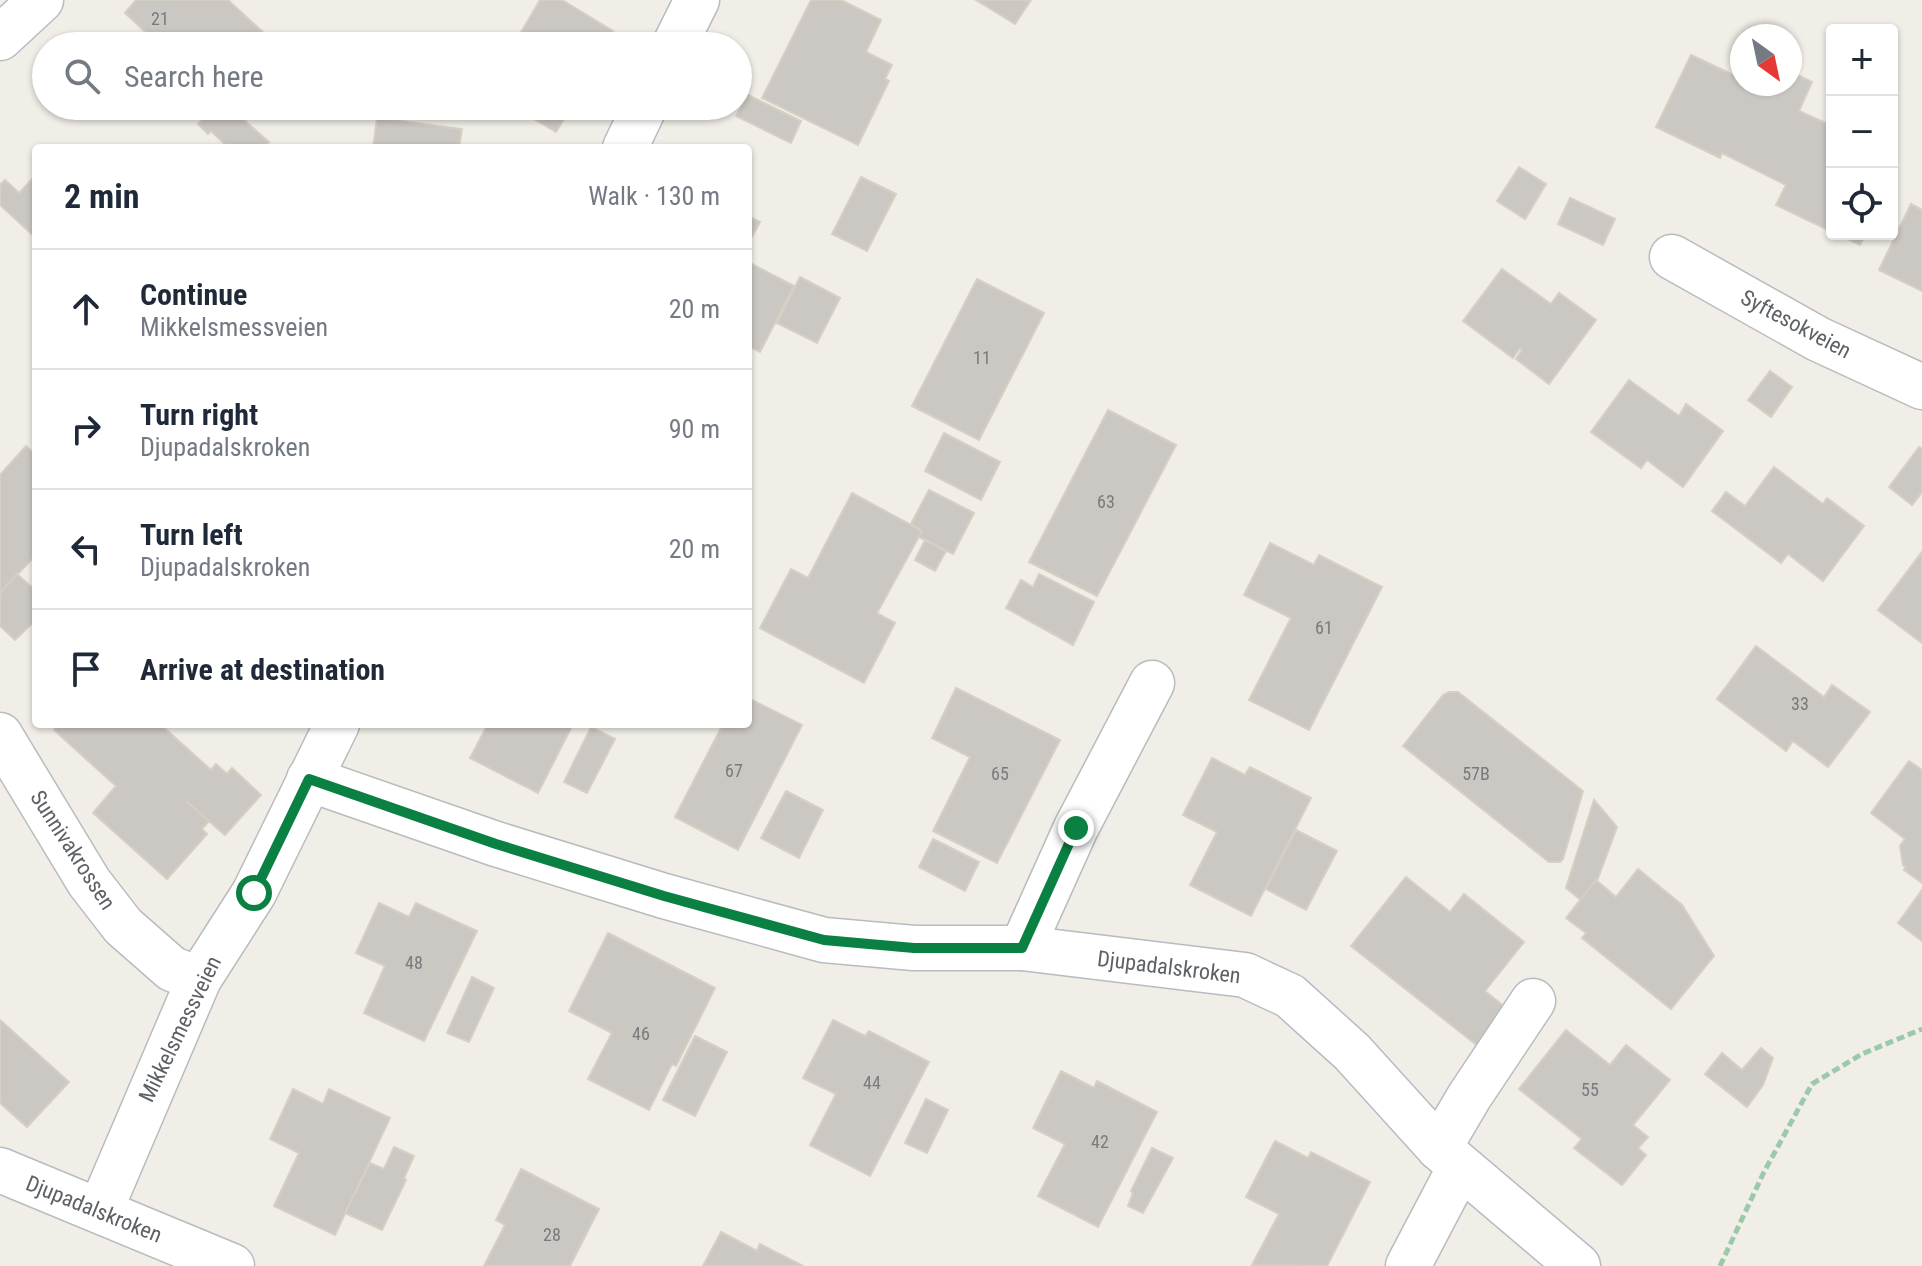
<!DOCTYPE html>
<html lang="en">
<head>
<meta charset="utf-8">
<style>
	body { margin:0; font-family:"Roboto Condensed",sans-serif; background:#f6f6f7; color:#1f2937 }
	.controls { position:absolute; right:24px; top:24px; display:grid; overflow:hidden; border-radius:8px; box-shadow:0 2px 6px #0004 }
	.controls button { width:72px; height:72px; display:grid; place-items:center; padding:0; border:0; border-bottom:2px solid #e0e1e3; background:#fff; color:#1f2937; font:40px sans-serif }
	.compass { position:absolute; left:1730px; top:24px; width:72px; height:72px; border-radius:50%; background:#fff; box-shadow:0 2px 6px #0004; rotate:147deg }
	.stop { position:absolute; width:24px; height:24px; margin:-18px; border:6px solid #0b8043; border-radius:50%; background:#fff }
	.stop.end { background:#0b8043; border-color:#fff; box-shadow:0 2px 8px #0008 }
	.list { margin:0; padding:0; list-style:none }
	h2 { display:flex; justify-content:space-between; align-items:center; height:104px; margin:0; padding:0 32px; font-size:34px }
	h2 small { font-size:26px; font-weight:400; color:#747a83 }
	.list li { display:grid; grid-template-columns:52px 1fr auto; gap:24px; align-items:center; box-sizing:border-box; height:120px; padding:0 32px; border-top:2px solid #e0e1e3 }
	.list b { display:block; font-size:30px; white-space:nowrap }
	.list p { margin:0; font-size:26px; white-space:nowrap; color:#747a83 }
	.list em { font-size:26px; font-style:normal; color:#747a83 }
	.icon { flex:none; width:44px; height:44px; fill:none; stroke:currentColor; stroke-width:2; stroke-linecap:round; stroke-linejoin:round }
	.map { position:relative; flex:none; width:1922px; height:1266px; overflow:hidden }
	.search { position:absolute; background:#fff; box-shadow:0 2px 6px #0004; left:32px; top:32px; width:720px; height:88px; display:flex; align-items:center; gap:20px; box-sizing:border-box; padding:0 28px; border-radius:44px; color:#747a83; font-size:30px }
	.panel { position:absolute; background:#fff; box-shadow:0 2px 6px #0004; left:32px; top:144px; width:720px; height:584px; border-radius:8px }
	.map>svg:first-child { display:block }
	.building { fill:#cbc8c3; stroke:#d5d0c4; stroke-width:2 }
	.lines { fill:none; stroke-linecap:round; stroke-linejoin:round }
	.minor-casing { stroke:#b8bbc0; stroke-width:47 }
	.path { stroke:#9bc9aa; stroke-width:5; stroke-dasharray:8 4; stroke-linecap:butt }
	.minor { stroke:#fff; stroke-width:44 }
	.route { stroke:#0b8043; stroke-width:10 }
	.labels { text-anchor:middle; dominant-baseline:central; stroke-width:7; stroke-linejoin:round; paint-order:stroke }
	.number-label { font-size:18px; fill:#787b7d }
	.street-label { font-size:22px; fill:#5d6166; stroke:#fff }
</style>
</head>
<body>
<div class="map">
<svg width="1922" height="1266" viewBox="0 0 1922 1266">
	<rect width="100%" height="100%" fill="#f0eee6"/>
	<g class="building">
		<polygon points="136,0 228,0 278,46 155,46 157,43 125,13"/>
		<polygon points="540,0 562,0 613,31 604,46 513,46"/>
		<polygon points="811,0 841,0 881,20 866,52 892,65 885,79 889,81 858,145 762,98"/>
		<polygon points="976,0 1031,0 1015,24"/>
		<polygon points="105,35 117,46 94,46"/>
		<polygon points="1691,55 1742,79 1742,84 1790,84 1790,71 1812,82 1799,111 1832,126 1832,232 1776,205 1786,185 1722,153 1720,158 1656,127"/>
		<polygon points="748,95 801,121 791,143 736,116"/>
		<polygon points="207,106 258,106 245,121 269,142 263,148 229,148 211,131 208,134 198,124 211,110"/>
		<polygon points="512,106 572,106 556,132"/>
		<polygon points="377,118 462,129 459,148 373,148"/>
		<polygon points="1519,167 1546,184 1525,219 1497,201"/>
		<polygon points="36,175 36,238 0,205 0,185 5,180 19,193"/>
		<polygon points="861,177 896,194 867,251 832,234"/>
		<polygon points="1570,198 1615,219 1603,245 1558,224"/>
		<polygon points="1911,204 1922,210 1922,291 1879,270"/>
		<polygon points="748,216 760,222 748,244"/>
		<polygon points="1837,234 1866,234 1860,245"/>
		<polygon points="748,262 794,286 760,352 748,346"/>
		<polygon points="1502,269 1551,304 1559,293 1596,320 1549,384 1516,359 1522,350 1520,348 1513,358 1463,321"/>
		<polygon points="800,277 840,298 817,343 777,323"/>
		<polygon points="977,279 1044,313 979,440 912,406"/>
		<polygon points="1770,371 1792,387 1771,417 1748,400"/>
		<polygon points="1629,380 1679,416 1686,404 1723,431 1683,487 1647,460 1641,468 1591,432"/>
		<polygon points="1108,410 1176,445 1097,596 1029,562"/>
		<polygon points="944,433 1000,462 981,500 925,471"/>
		<polygon points="26,446 36,455 36,562 32,559 0,593 0,475"/>
		<polygon points="1919,447 1922,449 1922,492 1912,505 1889,487"/>
		<polygon points="1774,467 1823,504 1827,498 1864,526 1823,581 1788,554 1781,563 1712,511 1726,492 1745,506"/>
		<polygon points="929,490 974,513 953,554 917,536 922,531 911,524"/>
		<polygon points="852,493 922,531 877,613 895,623 864,683 760,628 791,569 808,578"/>
		<polygon points="925,540 946,551 935,571 915,560"/>
		<polygon points="1270,543 1314,565 1319,555 1382,587 1309,730 1249,700 1291,618 1244,595"/>
		<polygon points="1922,552 1922,643 1878,610"/>
		<polygon points="17,574 36,591 36,620 15,640 0,626 0,593"/>
		<polygon points="1039,574 1094,602 1073,645 1006,608 1021,580 1033,587"/>
		<polygon points="1756,646 1824,697 1832,685 1870,712 1828,767 1793,741 1786,751 1717,699"/>
		<polygon points="956,688 1060,740 997,863 933,831 970,757 932,738"/>
		<polygon points="1449,692 1458,692 1583,791 1563,859 1560,862 1549,862 1403,746 1443,695"/>
		<polygon points="748,698 802,725 738,850 675,817 723,724 748,724"/>
		<polygon points="59,724 160,724 211,770 216,764 227,774 232,768 261,795 225,835 186,801 209,821 202,829 207,834 167,879 93,813 116,786 54,730"/>
		<polygon points="488,724 573,724 538,793 470,758"/>
		<polygon points="591,727 615,739 587,793 564,782"/>
		<polygon points="1212,758 1245,775 1250,767 1311,798 1251,916 1190,885 1217,832 1183,815"/>
		<polygon points="1909,761 1922,770 1922,883 1904,870 1906,868 1903,865 1900,846 1905,839 1871,813"/>
		<polygon points="786,791 823,810 799,858 761,838"/>
		<polygon points="1594,800 1617,827 1597,881 1581,900 1566,888"/>
		<polygon points="1296,830 1337,851 1306,910 1266,889"/>
		<polygon points="933,839 979,862 965,891 919,867"/>
		<polygon points="1638,869 1682,905 1714,956 1671,1009 1582,938 1586,933 1566,918 1596,880 1616,897"/>
		<polygon points="1406,877 1450,912 1464,894 1524,942 1485,991 1512,1013 1483,1050 1351,946"/>
		<polygon points="1922,890 1922,941 1898,923"/>
		<polygon points="379,903 409,917 416,903 477,931 424,1041 364,1013 385,966 356,953"/>
		<polygon points="608,933 715,988 676,1066 672,1064 649,1110 588,1079 612,1033 569,1011"/>
		<polygon points="472,977 494,988 469,1042 447,1033"/>
		<polygon points="0,1020 69,1082 27,1127 0,1103"/>
		<polygon points="833,1020 865,1036 869,1031 929,1062 870,1176 810,1145 836,1094 803,1078"/>
		<polygon points="1566,1030 1610,1065 1626,1045 1670,1080 1633,1125 1648,1137 1638,1148 1646,1155 1622,1185 1574,1148 1582,1139 1519,1089"/>
		<polygon points="695,1036 727,1052 695,1116 663,1100"/>
		<polygon points="1761,1048 1773,1058 1763,1085 1747,1107 1705,1074 1722,1053 1742,1070"/>
		<polygon points="1061,1071 1094,1088 1097,1081 1157,1112 1098,1227 1038,1196 1065,1144 1033,1128"/>
		<polygon points="293,1089 323,1104 329,1089 390,1118 335,1235 274,1206 299,1153 270,1139"/>
		<polygon points="926,1099 948,1110 927,1153 905,1143"/>
		<polygon points="1275,1141 1308,1158 1311,1152 1370,1182 1327,1266 1252,1265 1279,1214 1246,1197"/>
		<polygon points="394,1147 414,1156 404,1178 406,1180 382,1230 345,1213 370,1163 384,1169"/>
		<polygon points="1152,1148 1173,1158 1143,1213 1128,1206 1133,1193 1131,1191"/>
		<polygon points="521,1169 599,1209 570,1266 484,1266 505,1225 496,1220"/>
		<polygon points="721,1232 757,1251 760,1244 803,1266 703,1266"/>
	</g>
	<g class="lines">
		<g class="minor-casing">
			<g id="minor">
				<polyline points="0,38 41,0"/>
				<polyline points="674,46 697,0"/>
				<polyline points="625,148 645,106"/>
				<polyline points="1672,257 1818,339 1922,387"/>
				<polyline points="0,735 89,882 123,926 172,969 199,979"/>
				<polyline points="309,779 496,844 664,896 824,940 914,948 1022,948 1245,975 1290,996 1352,1052 1439,1148 1578,1266"/>
				<polyline points="1022,948 1076,828 1152,683"/>
				<polyline points="1439,1148 1469,1097 1533,1001"/>
				<polyline points="0,1170 232,1266"/>
				<polyline points="100,1211 199,979 254,893 337,724"/>
				<polyline points="1408,1266 1460,1167"/>
			</g>
		</g>
		<polyline class="path" points="1720,1266 1764,1172 1812,1084 1862,1054 1922,1029"/>
		<use href="#minor" class="minor"/>
	</g>
	<g class="lines">
		<polyline class="route" points="254,893 309,779 496,844 664,896 824,940 914,948 1022,948 1076,828"/>
	</g>
	<g class="labels">
		<g class="number-label">
			<text x="160" y="18">21</text>
			<text x="982" y="357">11</text>
			<text x="1106" y="501">63</text>
			<text x="1324" y="627">61</text>
			<text x="1800" y="703">33</text>
			<text x="734" y="770">67</text>
			<text x="1000" y="773">65</text>
			<text x="1476" y="773">57B</text>
			<text x="414" y="962">48</text>
			<text x="641" y="1033">46</text>
			<text x="872" y="1082">44</text>
			<text x="1590" y="1089">55</text>
			<text x="1100" y="1141">42</text>
			<text x="552" y="1234">28</text>
		</g>
		<g class="street-label">
			<text transform="translate(1796 324) rotate(28)">Syftesokveien</text>
			<text transform="translate(73 850) rotate(57)">Sunnivakrossen</text>
			<text transform="translate(1169 967) rotate(7)">Djupadalskroken</text>
			<text transform="translate(180 1029) rotate(-64)">Mikkelsmessveien</text>
			<text transform="translate(94 1209) rotate(22)">Djupadalskroken</text>
		</g>
	</g>
</svg>
<div class="controls">
<button>+</button>
<button>−</button>
<button><svg class="icon" aria-label="locate" viewBox="0 0 24 24"><circle cx="12" cy="12" r="6"/><path d="M12 2v4M12 18v4M2 12h4M18 12h4"/></svg></button>
</div>
<svg class="compass" viewBox="-18 -18 36 36"><path d="M0-13l5 13h-10z" fill="#e53935"/><path d="M0 13l5-13h-10z" fill="#747a83"/></svg>
<div class="stop" style="left:254px;top:893px"></div>
<div class="stop end" style="left:1076px;top:828px"></div>
<div class="search"><svg class="icon" aria-label="search" viewBox="0 0 24 24"><circle cx="10" cy="10" r="6"/><path d="M15 15l6 6"/></svg>Search here</div>
<section class="panel">
<h2>2 min<small>Walk · 130 m</small></h2>
<ul class="list">
<li><svg class="icon" aria-label="ahead" viewBox="0 0 24 24"><path d="M12 20V5M6 11l6-6 6 6"/></svg><div><b>Continue</b><p>Mikkelsmessveien</p></div><em>20 m</em></li>
<li><svg class="icon" aria-label="right" viewBox="0 0 24 24"><path d="M7 20v-9h11M14 6l5 5-5 5"/></svg><div><b>Turn right</b><p>Djupadalskroken</p></div><em>90 m</em></li>
<li><svg class="icon" aria-label="left" viewBox="0 0 24 24"><path d="M17 20v-9H6M10 6l-5 5 5 5"/></svg><div><b>Turn left</b><p>Djupadalskroken</p></div><em>20 m</em></li>
<li><svg class="icon" aria-label="arrive" viewBox="0 0 24 24"><path d="M6 21V4h12l-3 4 3 4H6"/></svg><div><b>Arrive at destination</b></div></li>
</ul>
</section>
</div>
</body>
</html>
